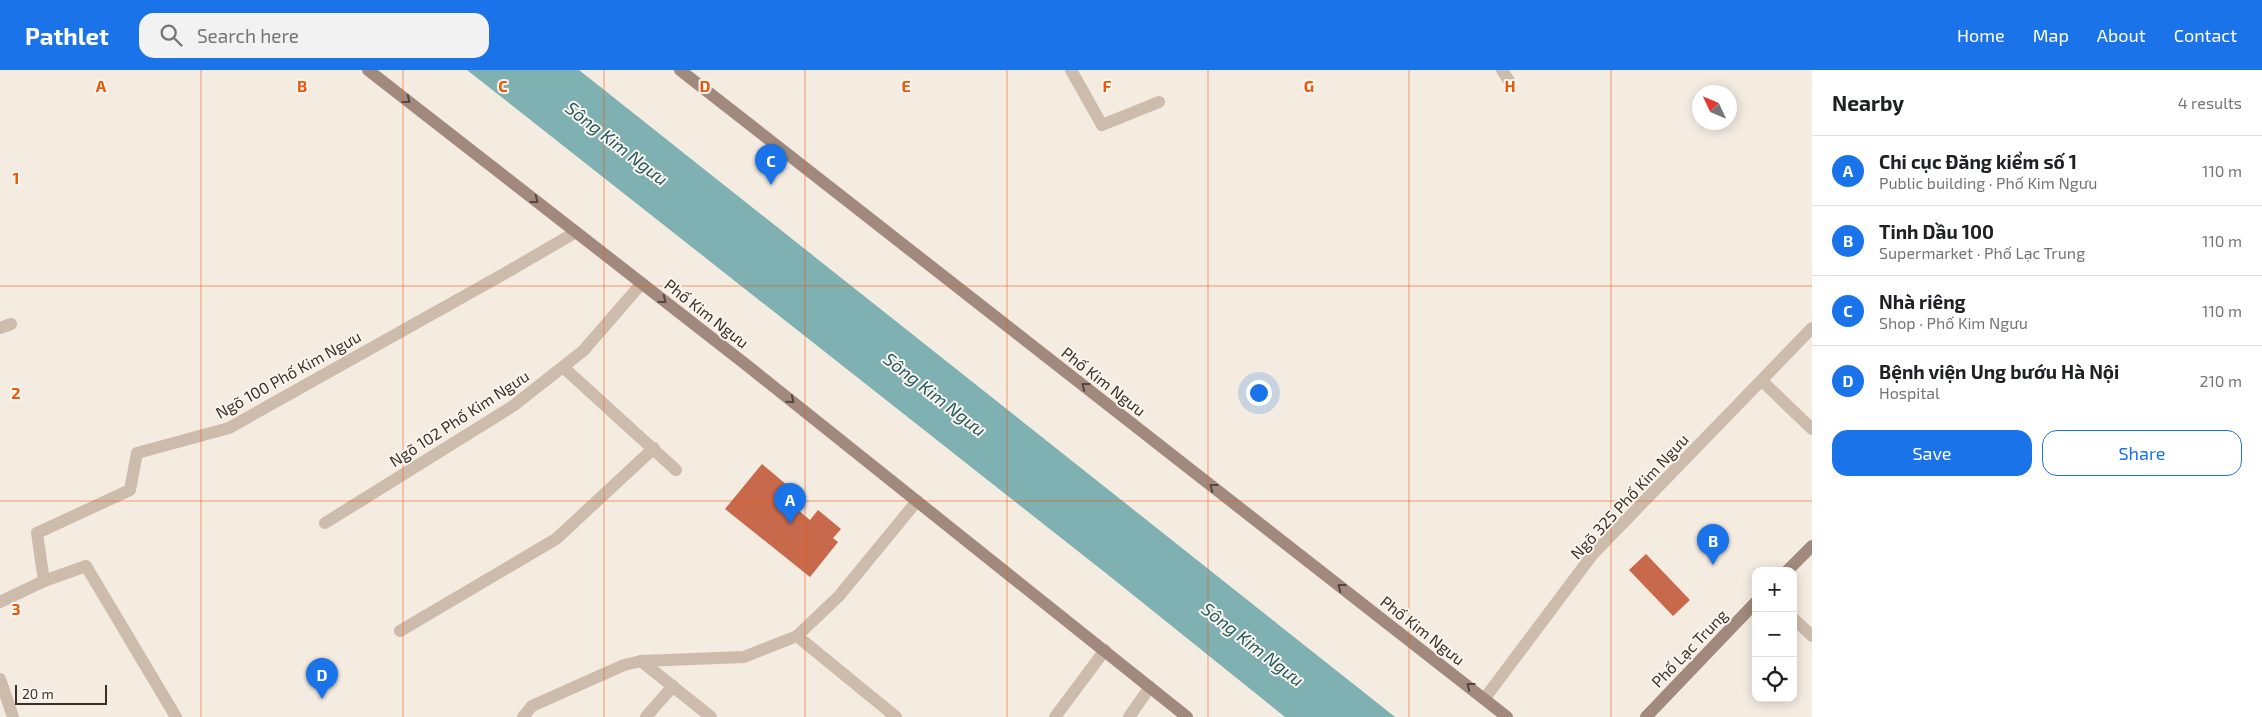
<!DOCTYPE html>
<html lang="en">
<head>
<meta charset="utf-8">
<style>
	body { margin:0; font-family:"Exo 2",sans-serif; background:#f2f2f2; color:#202124 }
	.controls { position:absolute; right:15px; bottom:15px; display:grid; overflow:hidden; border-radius:10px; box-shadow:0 2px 12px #0003 }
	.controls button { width:45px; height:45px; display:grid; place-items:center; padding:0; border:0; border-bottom:1px solid #e0e0e0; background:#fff; color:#202124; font:25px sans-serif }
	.compass { position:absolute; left:1692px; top:15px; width:45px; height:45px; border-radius:50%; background:#fff; box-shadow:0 2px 12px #0003; rotate:314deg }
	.scale { position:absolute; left:15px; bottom:12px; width:92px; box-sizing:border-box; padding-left:5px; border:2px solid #3b302b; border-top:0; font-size:14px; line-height:18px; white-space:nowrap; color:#3b302b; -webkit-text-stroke:4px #fbf5ee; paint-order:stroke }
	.you { position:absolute; left:1258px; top:322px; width:18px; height:18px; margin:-12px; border:4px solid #fff; border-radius:50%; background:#1a73e8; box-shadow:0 0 0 8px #1a73e833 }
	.badge { display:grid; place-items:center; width:32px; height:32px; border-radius:50%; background:#1a73e8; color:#fff; font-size:16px; font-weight:700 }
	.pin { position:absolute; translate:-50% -41px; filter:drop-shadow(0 1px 2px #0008) }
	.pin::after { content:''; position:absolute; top:26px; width:18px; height:15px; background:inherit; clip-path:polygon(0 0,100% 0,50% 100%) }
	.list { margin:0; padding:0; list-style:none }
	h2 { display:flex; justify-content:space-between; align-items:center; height:65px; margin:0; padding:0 20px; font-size:21px }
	h2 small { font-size:16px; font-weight:400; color:#757577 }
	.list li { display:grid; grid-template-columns:32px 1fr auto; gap:15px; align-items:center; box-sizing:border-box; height:70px; padding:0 20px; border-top:1px solid #e0e0e0 }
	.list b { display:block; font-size:19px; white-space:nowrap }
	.list p { margin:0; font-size:16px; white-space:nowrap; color:#757577 }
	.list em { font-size:16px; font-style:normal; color:#757577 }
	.actions { display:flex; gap:10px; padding:15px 20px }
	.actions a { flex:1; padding:11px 0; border:1px solid #1a73e8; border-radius:15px; text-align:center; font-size:18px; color:#1a73e8 }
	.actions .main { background:#1a73e8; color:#fff }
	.icon { flex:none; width:28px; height:28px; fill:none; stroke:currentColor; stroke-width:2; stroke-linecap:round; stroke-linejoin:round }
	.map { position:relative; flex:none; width:1812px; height:647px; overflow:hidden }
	header { display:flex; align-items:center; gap:30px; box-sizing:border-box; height:70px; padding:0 25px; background:#1a73e8; color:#fff }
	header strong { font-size:24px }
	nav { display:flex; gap:28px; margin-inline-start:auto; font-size:18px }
	.search { width:350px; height:45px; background:#f2f2f2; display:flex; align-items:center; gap:12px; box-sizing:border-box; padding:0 18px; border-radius:15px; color:#757577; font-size:19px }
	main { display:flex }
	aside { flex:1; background:#fff }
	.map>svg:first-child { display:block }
	.water { fill:#7fb0b2 }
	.building { fill:#c8694b }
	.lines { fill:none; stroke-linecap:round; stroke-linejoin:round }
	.service { stroke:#cdbbac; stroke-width:12 }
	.minor { stroke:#cdbbac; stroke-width:12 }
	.secondary { stroke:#a18a7d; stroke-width:12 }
	.oneway { stroke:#544640 }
	.grid { fill:none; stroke:#e8590c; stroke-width:1; stroke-opacity:0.55 }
	.labels { text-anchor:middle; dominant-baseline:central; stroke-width:4; stroke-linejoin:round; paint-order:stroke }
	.street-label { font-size:16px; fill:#3b302b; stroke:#fbf5ee }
	.water-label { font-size:18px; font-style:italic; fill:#1f5a5e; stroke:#fbf5ee }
	.grid-label { font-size:16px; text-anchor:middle; font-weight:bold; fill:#e8590c; stroke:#fbf5ee; stroke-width:4; stroke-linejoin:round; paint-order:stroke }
</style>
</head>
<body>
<header>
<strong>Pathlet</strong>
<div class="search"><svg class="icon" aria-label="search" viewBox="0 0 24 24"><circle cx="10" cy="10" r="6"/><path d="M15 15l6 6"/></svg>Search here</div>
<nav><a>Home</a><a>Map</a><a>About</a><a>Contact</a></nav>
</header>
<main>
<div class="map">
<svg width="1812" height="647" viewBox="0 0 1812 647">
	<rect width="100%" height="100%" fill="#f4ebe1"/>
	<polygon class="water" points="467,0 579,0 1395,647 1285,647 1112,508"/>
	<g class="building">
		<polygon points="762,394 806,431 798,440 810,450 818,440 841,459 833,468 838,472 810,507 725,439"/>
		<polygon points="1646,484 1690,530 1673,546 1629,500"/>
	</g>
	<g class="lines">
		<g class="service">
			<polyline points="1071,0 1102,55 1159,32"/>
			<polyline points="1502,0 1509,11"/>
			<polyline points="563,297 676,400"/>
			<polyline points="1762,311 1812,359"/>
			<polyline points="325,453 513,336 583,281 642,213"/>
			<polyline points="44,511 86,496 176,647"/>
			<polyline points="0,532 44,511 37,463 130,420 137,383 229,358 502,205 576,162"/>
			<polyline points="400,561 556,469 654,378"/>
			<polyline points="797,566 896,647"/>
			<polyline points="641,591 711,647"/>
			<polyline points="0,609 13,647"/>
			<polyline points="523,647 532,636 624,595 641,591 744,587 797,566 839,526 917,431"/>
			<polyline points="646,647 673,616"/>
			<polyline points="1055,647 1105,580"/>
			<polyline points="1129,647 1150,617"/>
		</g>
		<g class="minor">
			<polyline points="0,258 11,254"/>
			<polyline points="1793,548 1812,566"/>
			<polyline points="1485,628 1593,484 1812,258"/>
		</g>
		<g class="secondary">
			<polyline points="368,0 744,293 1187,647"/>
			<polyline points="680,0 1507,647"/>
			<polyline points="1787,501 1812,476"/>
			<polyline points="1646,647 1756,532"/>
		</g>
	</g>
	<defs><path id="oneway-chevron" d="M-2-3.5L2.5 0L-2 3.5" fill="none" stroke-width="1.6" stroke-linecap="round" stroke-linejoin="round" transform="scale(1.25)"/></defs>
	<g class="oneway">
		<use href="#oneway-chevron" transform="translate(407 30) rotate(38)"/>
		<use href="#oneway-chevron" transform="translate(535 130) rotate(38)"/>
		<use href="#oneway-chevron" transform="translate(663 230) rotate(38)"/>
		<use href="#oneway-chevron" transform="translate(1085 316) rotate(-142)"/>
		<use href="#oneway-chevron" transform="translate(791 330) rotate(39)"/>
		<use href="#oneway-chevron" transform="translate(1213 417) rotate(-142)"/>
		<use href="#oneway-chevron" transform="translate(1341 517) rotate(-142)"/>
		<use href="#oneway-chevron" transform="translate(1470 616) rotate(-142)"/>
	</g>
	<path class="grid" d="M 201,0 L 201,647M 403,0 L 403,647M 604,0 L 604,647M 805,0 L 805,647M 1007,0 L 1007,647M 1208,0 L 1208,647M 1409,0 L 1409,647M 1611,0 L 1611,647M 0,216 L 1812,216M 0,431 L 1812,431"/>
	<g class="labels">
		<g class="street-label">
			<text transform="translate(707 243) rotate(38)">Phố Kim Ngưu</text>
			<text transform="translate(288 304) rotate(-29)">Ngõ 100 Phố Kim Ngưu</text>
			<text transform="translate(1104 311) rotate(38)">Phố Kim Ngưu</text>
			<text transform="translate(459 348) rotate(-33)">Ngõ 102 Phố Kim Ngưu</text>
			<text transform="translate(1629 426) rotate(-47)">Ngõ 325 Phố Kim Ngưu</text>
			<text transform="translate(1423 560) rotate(38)">Phố Kim Ngưu</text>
			<text transform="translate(1689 578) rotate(-46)">Phố Lạc Trung</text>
		</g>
		<g class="water-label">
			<text transform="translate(617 73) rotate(38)">Sông Kim Ngưu</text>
			<text transform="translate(935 324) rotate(38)">Sông Kim Ngưu</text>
			<text transform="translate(1253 574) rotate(38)">Sông Kim Ngưu</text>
		</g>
	</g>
	<g class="grid-label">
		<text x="101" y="22">A</text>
		<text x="302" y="22">B</text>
		<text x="503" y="22">C</text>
		<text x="705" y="22">D</text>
		<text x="906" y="22">E</text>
		<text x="1107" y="22">F</text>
		<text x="1309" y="22">G</text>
		<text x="1510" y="22">H</text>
		<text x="16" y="114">1</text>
		<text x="16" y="329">2</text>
		<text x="16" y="545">3</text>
	</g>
</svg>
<div class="controls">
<button>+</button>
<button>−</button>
<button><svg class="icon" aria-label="locate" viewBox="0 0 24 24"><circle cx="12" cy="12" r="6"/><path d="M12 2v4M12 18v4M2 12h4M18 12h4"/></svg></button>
</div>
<svg class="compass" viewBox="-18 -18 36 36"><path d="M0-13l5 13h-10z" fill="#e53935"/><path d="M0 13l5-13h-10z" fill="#757577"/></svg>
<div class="scale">20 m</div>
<div class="you"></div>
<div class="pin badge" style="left:790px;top:454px">A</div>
<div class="pin badge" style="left:1713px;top:495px">B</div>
<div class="pin badge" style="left:771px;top:115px">C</div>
<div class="pin badge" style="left:322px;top:629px">D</div>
</div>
<aside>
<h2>Nearby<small>4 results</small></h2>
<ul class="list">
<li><span class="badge">A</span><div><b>Chi cục Đăng kiểm số 1</b><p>Public building · Phố Kim Ngưu</p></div><em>110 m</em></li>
<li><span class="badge">B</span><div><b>Tinh Dầu 100</b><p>Supermarket · Phố Lạc Trung</p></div><em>110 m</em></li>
<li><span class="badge">C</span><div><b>Nhà riêng</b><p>Shop · Phố Kim Ngưu</p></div><em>110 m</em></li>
<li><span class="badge">D</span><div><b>Bệnh viện Ung bướu Hà Nội</b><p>Hospital</p></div><em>210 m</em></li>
</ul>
<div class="actions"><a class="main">Save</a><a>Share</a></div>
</aside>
</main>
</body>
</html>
